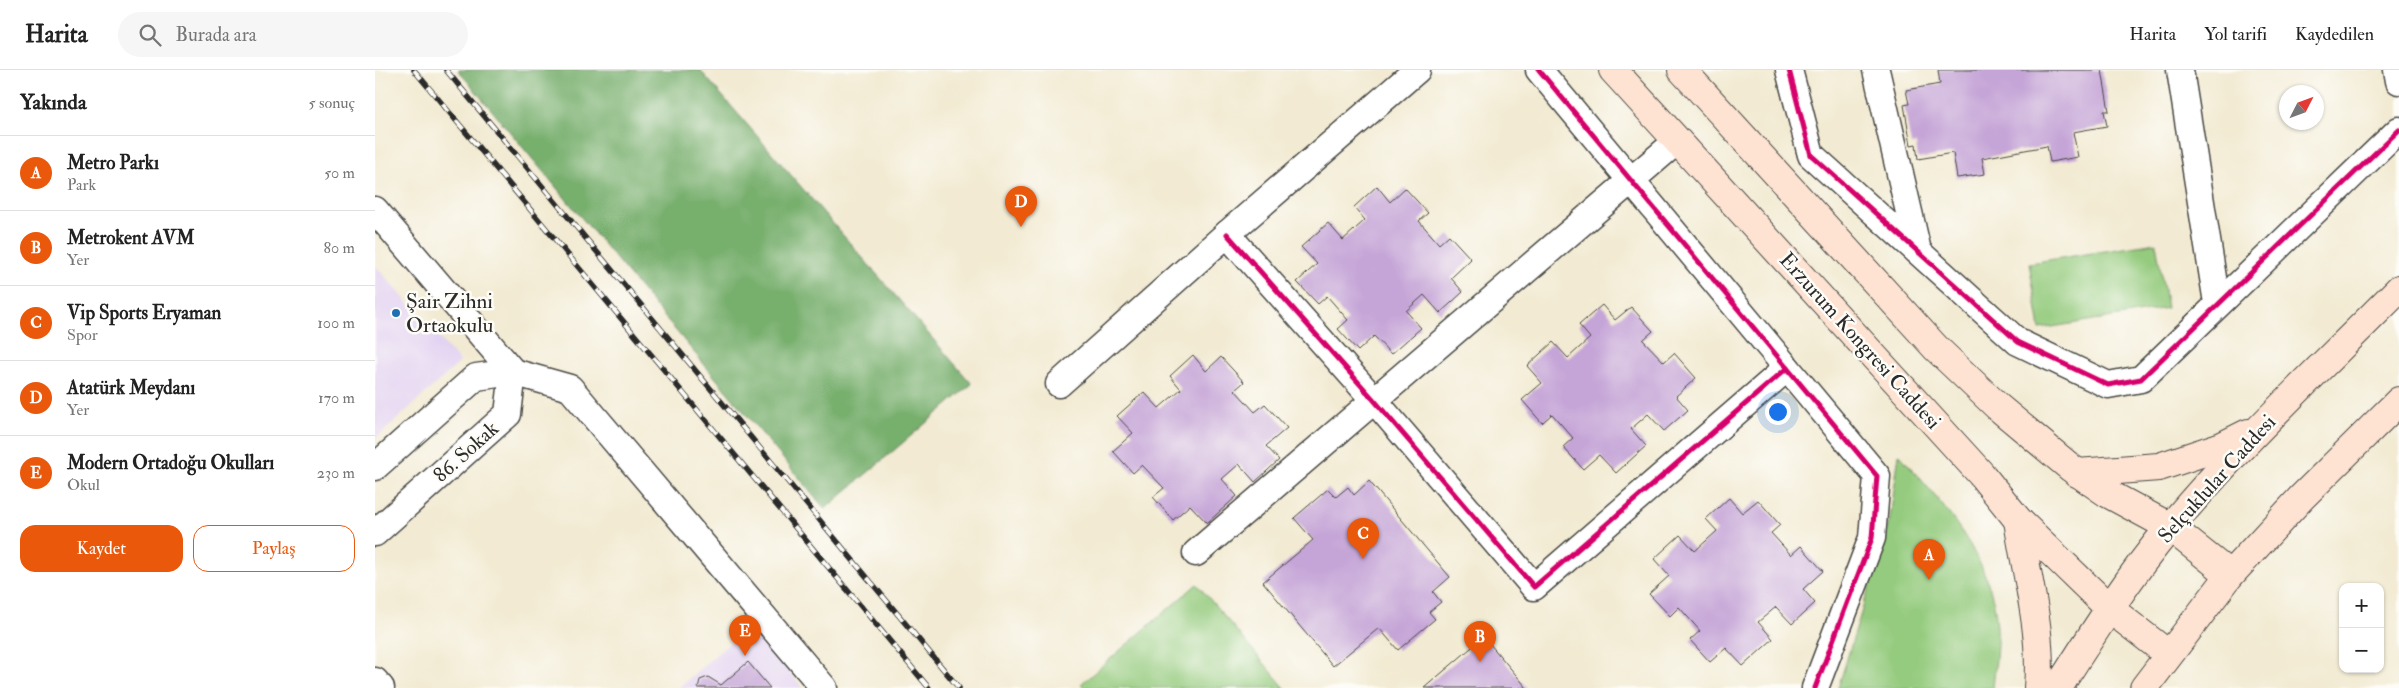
<!DOCTYPE html>
<html lang="tr">
<head>
<meta charset="utf-8">
<style>
	body { margin:0; font-family:"IM FELL Double Pica",serif; background:#f6f6f6; color:#222 }
	.controls { position:absolute; right:15px; bottom:15px; display:grid; overflow:hidden; border-radius:10px; box-shadow:0 1px 4px #0004 }
	.controls button { width:45px; height:45px; display:grid; place-items:center; padding:0; border:0; border-bottom:1px solid #e0e0e0; background:#fff; color:#222; font:25px sans-serif }
	.compass { position:absolute; left:1904px; top:15px; width:45px; height:45px; border-radius:50%; background:#fff; box-shadow:0 1px 4px #0004; rotate:48deg }
	.you { position:absolute; left:1402px; top:341px; width:18px; height:18px; margin:-12px; border:4px solid #fff; border-radius:50%; background:#1a73e8; box-shadow:0 0 0 8px #1a73e833 }
	.badge { display:grid; place-items:center; width:32px; height:32px; border-radius:50%; background:#ea580c; color:#fff; font-size:16px; font-weight:700 }
	.pin { position:absolute; translate:-50% -41px; filter:drop-shadow(0 1px 2px #0008) }
	.pin::after { content:''; position:absolute; top:26px; width:18px; height:15px; background:inherit; clip-path:polygon(0 0,100% 0,50% 100%) }
	.list { margin:0; padding:0; list-style:none }
	h2 { display:flex; justify-content:space-between; align-items:center; height:65px; margin:0; padding:0 20px; font-size:21px }
	h2 small { font-size:16px; font-weight:400; color:#767676 }
	.list li { display:grid; grid-template-columns:32px 1fr auto; gap:15px; align-items:center; box-sizing:border-box; height:75px; padding:0 20px; border-top:1px solid #e0e0e0 }
	.list b { display:block; font-size:19px; white-space:nowrap }
	.list p { margin:0; font-size:16px; white-space:nowrap; color:#767676 }
	.list em { font-size:16px; font-style:normal; color:#767676 }
	.actions { display:flex; gap:10px; padding:15px 20px }
	.actions a { flex:1; padding:11px 0; border:1px solid #ea580c; border-radius:15px; text-align:center; font-size:18px; color:#ea580c }
	.actions .main { background:#ea580c; color:#fff }
	.icon { flex:none; width:28px; height:28px; fill:none; stroke:currentColor; stroke-width:2; stroke-linecap:round; stroke-linejoin:round }
	.map { position:relative; flex:none; width:2024px; height:618px; overflow:hidden }
	header { display:flex; align-items:center; gap:30px; box-sizing:border-box; height:70px; padding:0 25px; background:#fff; border-bottom:1px solid #e0e0e0 }
	header strong { font-size:24px }
	nav { display:flex; gap:28px; margin-inline-start:auto; font-size:18px }
	.search { width:350px; height:45px; background:#f6f6f6; display:flex; align-items:center; gap:12px; box-sizing:border-box; padding:0 18px; border-radius:28px; color:#767676; font-size:19px }
	main { display:flex }
	aside { flex:1; background:#fff }
	.map>svg:first-child { display:block }
	.built { fill:#e3d3f2 }
	.green { fill:#94cb7e; stroke:#607b54 }
	.forest { fill:#77af6d; stroke:#516d4c }
	.building { fill:#c5a4d7 }
	.lines { fill:none; stroke-linecap:round; stroke-linejoin:round }
	.minor-casing { stroke:#494844; stroke-width:29 }
	.secondary-casing { stroke:#494844; stroke-width:30 }
	.minor { stroke:#fff; stroke-width:26 }
	.secondary { stroke:#fee3d2; stroke-width:28 }
	.rail-casing { stroke:#2b2b2b; stroke-width:5.5 }
	.rail { stroke:#fdfcf7; stroke-width:4; stroke-dasharray:11; stroke-linecap:butt }
	.cycleway-casing { stroke:#fdfcf7; stroke-width:8 }
	.cycleway { stroke:#d6006c; stroke-width:5 }
	.poi-dot { fill:#1f6fb2; stroke:#fdfcf7; stroke-width:2 }
	.labels { text-anchor:middle; dominant-baseline:central; stroke-width:5; stroke-linejoin:round; paint-order:stroke }
	.poi-label { font-size:21px; fill:#2b2b2b; stroke:#fdfcf7; text-anchor:start }
	.street-label { font-size:21px; fill:#2b2b2b; stroke:#fdfcf7 }
</style>
</head>
<body>
<header>
<strong>Harita</strong>
<div class="search"><svg class="icon" aria-label="search" viewBox="0 0 24 24"><circle cx="10" cy="10" r="6"/><path d="M15 15l6 6"/></svg>Burada ara</div>
<nav><a>Harita</a><a>Yol tarifi</a><a>Kaydedilen</a></nav>
</header>
<main>
<aside>
<h2>Yakında<small>5 sonuç</small></h2>
<ul class="list">
<li><span class="badge">A</span><div><b>Metro Parkı</b><p>Park</p></div><em>50 m</em></li>
<li><span class="badge">B</span><div><b>Metrokent AVM</b><p>Yer</p></div><em>80 m</em></li>
<li><span class="badge">C</span><div><b>Vip Sports Eryaman</b><p>Spor</p></div><em>100 m</em></li>
<li><span class="badge">D</span><div><b>Atatürk Meydanı</b><p>Yer</p></div><em>170 m</em></li>
<li><span class="badge">E</span><div><b>Modern Ortadoğu Okulları</b><p>Okul</p></div><em>230 m</em></li>
</ul>
<div class="actions"><a class="main">Kaydet</a><a>Paylaş</a></div>
</aside>
<div class="map">
<svg width="2024" height="618" viewBox="0 0 2024 618">
	<rect width="100%" height="100%" fill="#fdfcf7"/>
	<filter id="ink" filterUnits="userSpaceOnUse"><feTurbulence type="fractalNoise" baseFrequency=".02" numOctaves="2"/><feDisplacementMap in="SourceGraphic" scale="10" xChannelSelector="R" yChannelSelector="G"/><feConvolveMatrix kernelMatrix="1 2 1 2 8 2 1 2 1" color-interpolation-filters="sRGB"/></filter>
	<filter id="wash" filterUnits="userSpaceOnUse"><feTurbulence type="fractalNoise" baseFrequency=".0096" numOctaves="4" result="noise"/><feDisplacementMap in="SourceGraphic" scale="20" xChannelSelector="R" yChannelSelector="G"/><feGaussianBlur stdDeviation="1.12" result="paint"/><feColorMatrix in="noise" values="0 0 0 0 0 0 0 0 0 0 0 0 0 0 0 0 0 1.4 0 .05"/><feComposite in="paint" operator="in"/></filter>
	<g filter="url(#wash)">
		<rect width="100%" height="100%" fill="#f2ead2"/>
		<g class="built">
			<polygon points="0,195 85,292 0,369"/>
			<polygon points="375,555 428,618 303,618"/>
		</g>
		<g class="green">
			<polygon points="1781,173 1792,238 1665,259 1654,193"/>
			<path d="M 1524,384 C 1567,434 1618,487 1622,557 C 1623,578 1620,598 1618,618 L 1463,618 L 1515,449 Z"/>
			<polygon points="822,514 910,618 710,618 706,614"/>
		</g>
		<polygon class="forest" points="83,0 325,0 597,314 450,439"/>
		<g id="blocks">
			<g class="building">
				<polygon points="1563,0 1727,0 1734,41 1729,41 1732,56 1698,62 1703,87 1675,92 1672,76 1639,82 1607,88 1610,104 1582,108 1578,83 1543,89 1541,74 1536,75 1529,35 1534,34 1531,20 1565,14"/>
				<polygon points="1002,116 1015,132 1030,118 1053,143 1044,151 1064,174 1074,165 1096,189 1076,208 1088,222 1065,243 1049,225 1031,241 1046,258 1016,284 999,266 983,281 963,259 973,250 952,226 943,234 922,212 942,194 926,177 953,153 968,170 990,150 979,137"/>
				<polygon points="1227,235 1240,250 1256,237 1278,261 1268,270 1289,292 1299,283 1321,308 1301,326 1313,340 1289,361 1273,344 1256,359 1271,376 1241,403 1224,385 1208,399 1188,377 1198,368 1177,344 1167,353 1147,330 1167,313 1152,296 1178,272 1193,288 1215,268 1204,255"/>
				<polygon points="818,285 831,301 846,287 869,312 860,320 880,342 890,334 912,358 891,376 904,390 880,412 864,394 847,409 862,426 832,453 815,435 798,450 778,427 789,418 767,395 758,403 738,381 758,363 742,346 769,322 784,338 806,319 795,306"/>
				<polygon points="994,411 1075,507 1058,522 1066,532 1054,542 1060,549 1023,580 1004,558 958,596 888,512 938,470 919,448 953,419 961,427 973,417 979,425"/>
				<polygon points="1354,428 1367,443 1383,430 1405,455 1396,463 1416,485 1426,476 1448,501 1428,519 1440,533 1417,554 1401,537 1383,552 1398,569 1368,596 1351,578 1335,592 1315,570 1325,561 1304,537 1295,546 1274,524 1294,506 1279,489 1305,465 1320,481 1342,461 1331,449"/>
				<polygon points="1109,567 1152,618 1049,618"/>
				<polygon points="373,592 395,618 323,618 325,610 333,607 346,615"/>
			</g>
		</g>
	</g>
	<g filter="url(#ink)">
		<use href="#blocks" fill-opacity="0" stroke="#494844" stroke-width="1"/>
		<g class="lines">
			<g class="minor-casing">
				<g id="minor">
					<polyline points="1164,0 1502,406 1497,468 1440,618"/>
					<polyline points="1414,0 1436,85 1643,272 1733,315 1766,309 2024,60"/>
					<polyline points="1501,0 1543,181"/>
					<polyline points="1805,0 1842,233"/>
					<polyline points="2022,0 2024,11"/>
					<polyline points="0,140 138,302 195,318 449,618"/>
					<polyline points="852,164 999,330 1159,517 1412,298"/>
					<polyline points="684,314 852,164 1042,0"/>
					<polyline points="0,397 101,307 138,302"/>
					<polyline points="0,463 133,344 138,302"/>
					<polyline points="821,483 1302,71"/>
					<polyline points="0,611 6,618"/>
				</g>
			</g>
			<g class="secondary-casing">
				<g id="secondary">
					<polyline points="1238,0 1606,404 1643,450 1735,539 1793,584"/>
					<polyline points="1307,0 1561,278 1623,337 1696,398 1732,423 1795,457 1855,505"/>
					<polyline points="1702,403 1784,397 1847,376 1873,363"/>
					<path d="M 1643,450 C 1651,505 1668,561 1663,618"/>
					<path d="M 1683,618 C 1718,563 1754,506 1796,456 C 1866,372 1947,297 2024,219"/>
					<polyline points="1769,618 1855,505 1926,428 2024,331"/>
				</g>
			</g>
			<use href="#minor" class="minor"/>
			<use href="#secondary" class="secondary"/>
			<g class="rail-casing">
				<g id="rail">
					<polyline points="39,0 554,618"/>
					<polyline points="71,0 584,618"/>
				</g>
			</g>
			<use href="#rail" class="rail"/>
			<g class="cycleway-casing">
				<g id="cycleway">
					<polyline points="1164,0 1502,406 1497,468 1440,618"/>
					<polyline points="1414,0 1436,85 1643,272 1733,315 1766,309 2024,60"/>
					<polyline points="852,164 999,330 1159,517 1412,298"/>
				</g>
			</g>
			<use href="#cycleway" class="cycleway"/>
		</g>
	</g>
	<circle class="poi-dot" cx="21" cy="243" r="5"/>
	<g class="labels">
		<g class="poi-label">
			<text x="31" y="231">Şair Zihni<tspan x="31" dy="24">Ortaokulu</tspan></text>
		</g>
		<g class="street-label">
			<text transform="translate(1485 271) rotate(48)">Erzurum Kongresi Caddesi</text>
			<text transform="translate(91 382) rotate(-42)">86. Sokak</text>
			<text transform="translate(1842 409) rotate(-48)">Selçuklular Caddesi</text>
		</g>
	</g>
</svg>
<div class="controls">
<button>+</button>
<button>−</button>
</div>
<svg class="compass" viewBox="-18 -18 36 36"><path d="M0-13l5 13h-10z" fill="#e53935"/><path d="M0 13l5-13h-10z" fill="#767676"/></svg>
<div class="you"></div>
<div class="pin badge" style="left:1554px;top:510px">A</div>
<div class="pin badge" style="left:1105px;top:592px">B</div>
<div class="pin badge" style="left:988px;top:489px">C</div>
<div class="pin badge" style="left:646px;top:157px">D</div>
<div class="pin badge" style="left:370px;top:586px">E</div>
</div>
</main>
</body>
</html>
